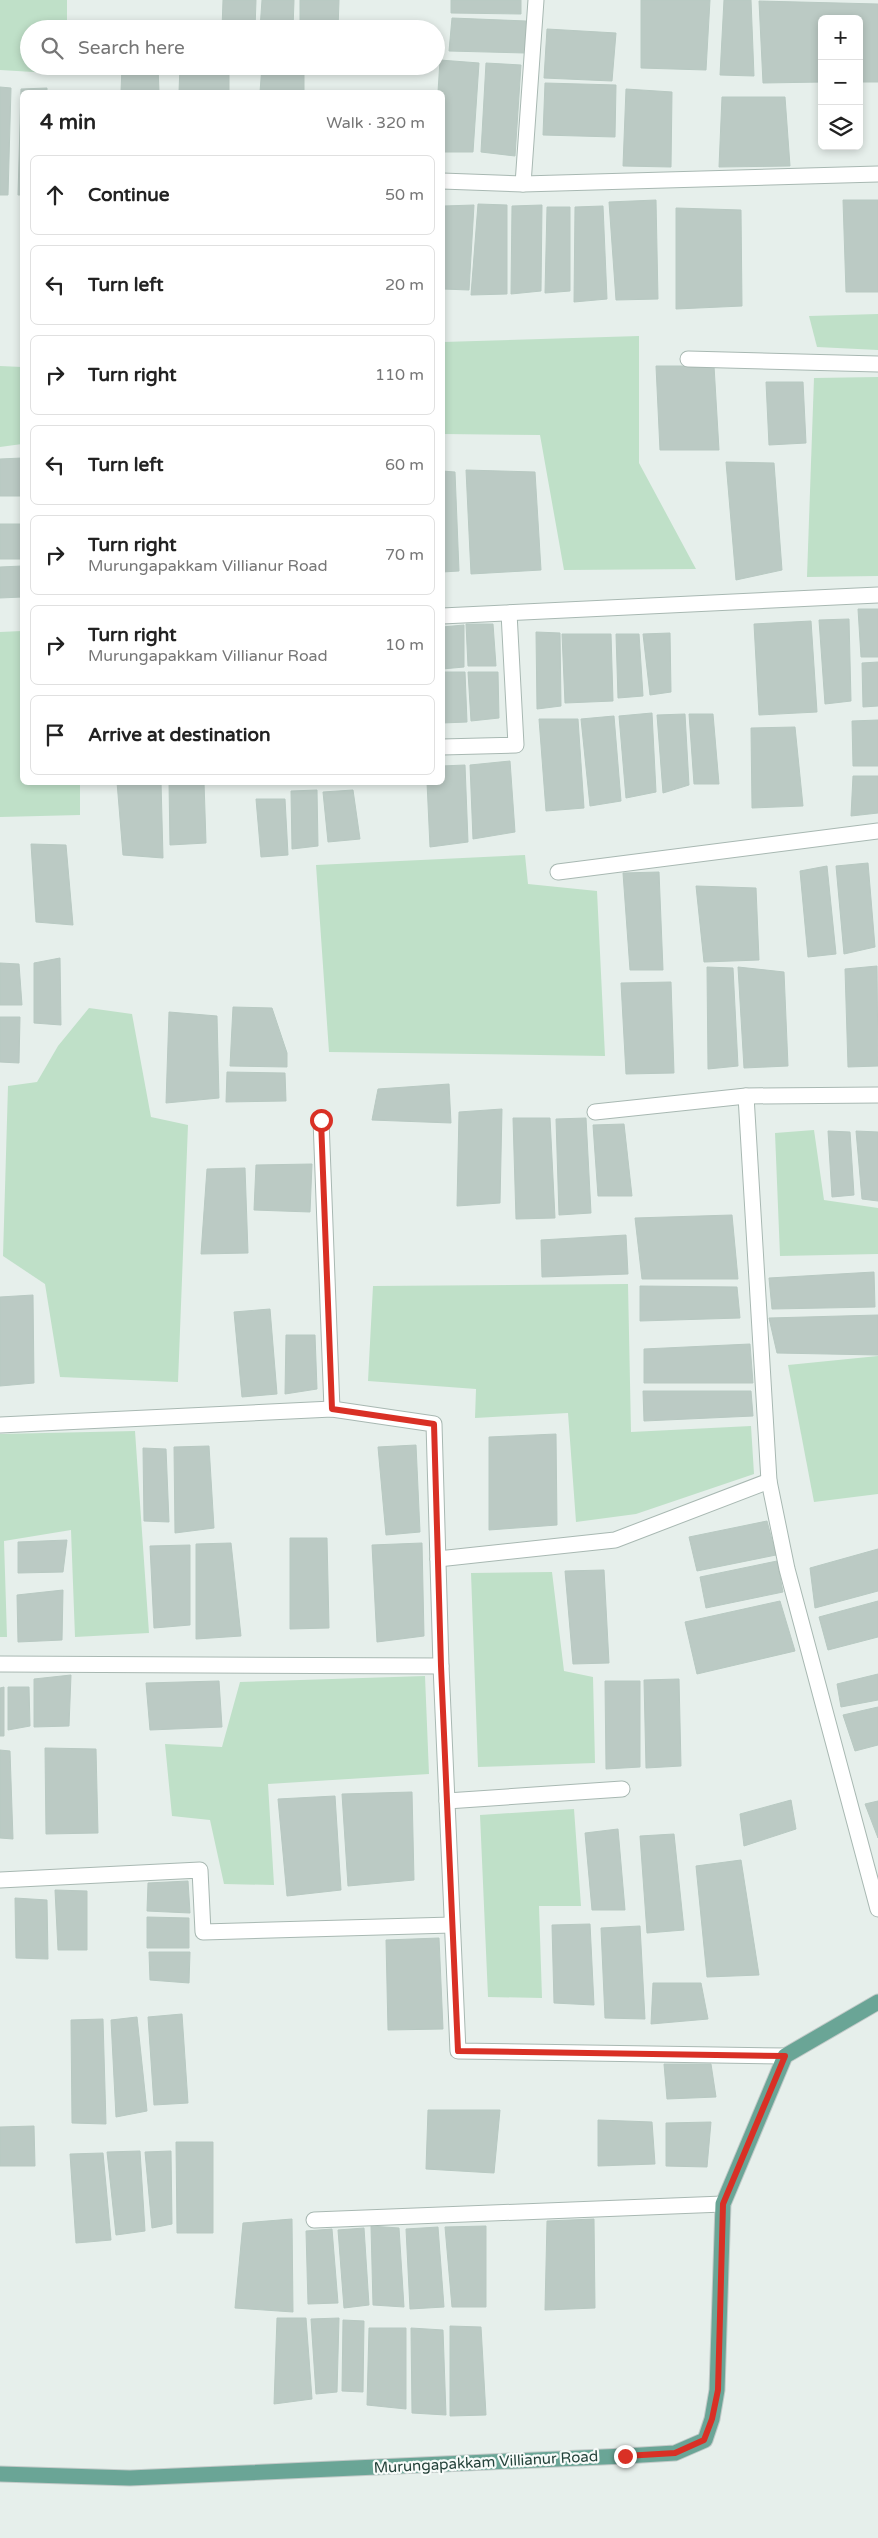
<!DOCTYPE html>
<html lang="en">
<head>
<meta charset="utf-8">
<style>
	body { margin:0; font-family:"Varela Round",sans-serif; background:#f6f6f6; color:#222 }
	.controls { position:absolute; right:15px; top:15px; display:grid; overflow:hidden; border-radius:8px; box-shadow:0 2px 8px #0003 }
	.controls button { width:45px; height:45px; display:grid; place-items:center; padding:0; border:0; border-bottom:1px solid #e0e0e0; background:#fff; color:#222; font:25px sans-serif }
	.stop { position:absolute; width:15px; height:15px; margin:-11px; border:4px solid #d93025; border-radius:50%; background:#fff }
	.stop.end { background:#d93025; border-color:#fff; box-shadow:0 1px 5px #0008 }
	.list { margin:0; padding:0; list-style:none }
	h2 { display:flex; justify-content:space-between; align-items:center; height:65px; margin:0; padding:0 20px; font-size:21px }
	h2 small { font-size:16px; font-weight:400; color:#767676 }
	.list li { display:grid; grid-template-columns:32px 1fr auto; gap:15px; align-items:center; box-sizing:border-box; height:80px; margin:0 10px 10px; padding:0 10px; border:1px solid #e0e0e0; border-radius:8px }
	.list b { display:block; font-size:19px; white-space:nowrap }
	.list p { margin:0; font-size:16px; white-space:nowrap; color:#767676 }
	.list em { font-size:16px; font-style:normal; color:#767676 }
	.icon { flex:none; width:28px; height:28px; fill:none; stroke:currentColor; stroke-width:2; stroke-linecap:round; stroke-linejoin:round }
	.map { position:relative; flex:none; width:878px; height:2538px; overflow:hidden }
	.search { position:absolute; background:#fff; box-shadow:0 2px 8px #0003; left:20px; top:20px; width:425px; height:55px; display:flex; align-items:center; gap:12px; box-sizing:border-box; padding:0 18px; border-radius:28px; color:#767676; font-size:19px }
	.panel { position:absolute; background:#fff; box-shadow:0 2px 8px #0003; left:20px; top:90px; width:425px; height:695px; border-radius:8px }
	.map>svg:first-child { display:block }
	.green { fill:#bfe0c8 }
	.building { fill:#bbcac4; stroke:#b8c9c2 }
	.lines { fill:none; stroke-linecap:round; stroke-linejoin:round }
	.minor-casing { stroke:#a8b8b2; stroke-width:17 }
	.major-casing { stroke:#c2cac8; stroke-width:17 }
	.minor { stroke:#fff; stroke-width:15 }
	.major { stroke:#6aa596; stroke-width:15 }
	.route { stroke:#d93025; stroke-width:6 }
	.labels { text-anchor:middle; dominant-baseline:central; stroke-width:4.5; stroke-linejoin:round; paint-order:stroke }
	.street-label { font-size:15px; fill:#24423a; stroke:#f7fbf9 }
</style>
</head>
<body>
<div class="map">
<svg width="878" height="2538" viewBox="0 0 878 2538">
	<rect width="100%" height="100%" fill="#e6efeb"/>
	<g class="green">
		<polygon points="0,0 67,0 67,29 29,29 29,66 67,66 67,74 0,70"/>
		<polygon points="878,314 878,350 817,347 809,316"/>
		<polygon points="639,336 639,463 696,569 564,570 540,435 443,434 443,342"/>
		<polygon points="0,366 22,367 22,444 0,447"/>
		<polygon points="878,377 878,576 807,577 814,378"/>
		<polygon points="22,631 22,782 80,783 80,815 0,817 0,632"/>
		<polygon points="525,855 528,884 597,891 605,1056 329,1052 316,865"/>
		<polygon points="89,1008 132,1014 151,1117 188,1125 178,1382 60,1377 45,1284 3,1256 8,1086 37,1082 58,1046"/>
		<polygon points="814,1130 824,1200 878,1208 878,1254 780,1256 775,1133"/>
		<polygon points="628,1284 631,1432 751,1426 754,1474 636,1514 576,1522 568,1413 475,1418 476,1389 368,1381 373,1286"/>
		<polygon points="878,1356 878,1494 814,1502 788,1365"/>
		<polygon points="135,1431 149,1633 75,1637 71,1530 4,1541 7,1637 0,1637 0,1434"/>
		<polygon points="552,1572 564,1671 593,1677 595,1763 478,1767 471,1573"/>
		<polygon points="425,1676 429,1774 268,1784 274,1885 224,1884 210,1820 172,1816 165,1744 222,1747 240,1682"/>
		<polygon points="574,1809 581,1906 539,1906 542,1998 488,1997 480,1815"/>
	</g>
	<g class="building">
		<polygon points="223,0 256,0 255,29 222,29"/>
		<polygon points="262,0 294,0 293,29 260,29"/>
		<polygon points="300,0 339,0 338,29 300,29"/>
		<polygon points="451,0 521,0 521,14 451,13"/>
		<polygon points="641,0 710,0 706,70 641,68"/>
		<polygon points="724,0 751,0 754,76 720,75"/>
		<polygon points="759,1 878,4 878,82 859,82 859,19 822,19 822,82 763,83"/>
		<polygon points="452,18 526,21 525,53 449,51"/>
		<polygon points="547,29 616,33 612,81 544,78"/>
		<polygon points="440,60 479,63 473,152 442,152 442,92 438,92"/>
		<polygon points="486,63 521,65 515,156 481,152"/>
		<polygon points="122,66 158,66 159,92 121,92"/>
		<polygon points="180,66 229,66 229,92 179,92"/>
		<polygon points="262,66 304,66 304,92 260,92"/>
		<polygon points="545,83 616,85 615,137 543,135"/>
		<polygon points="0,87 11,88 8,195 0,195"/>
		<polygon points="47,88 47,92 22,92 22,195 18,195 21,89"/>
		<polygon points="626,89 672,92 671,167 623,166"/>
		<polygon points="722,97 785,97 790,166 719,167"/>
		<polygon points="656,200 658,299 616,300 609,202"/>
		<polygon points="843,200 878,200 878,292 846,292"/>
		<polygon points="478,204 507,205 507,294 471,295"/>
		<polygon points="474,205 469,290 443,289 444,206"/>
		<polygon points="542,205 541,291 511,294 512,206"/>
		<polygon points="603,206 607,299 574,302 575,207"/>
		<polygon points="547,207 570,207 570,291 545,293"/>
		<polygon points="676,208 741,210 742,306 676,309"/>
		<polygon points="656,366 714,366 719,450 660,450"/>
		<polygon points="766,382 803,382 806,443 769,445"/>
		<polygon points="22,458 22,496 0,496 0,459"/>
		<polygon points="726,462 774,463 782,570 736,580"/>
		<polygon points="466,470 535,472 541,570 471,574"/>
		<polygon points="442,471 455,472 459,571 442,572"/>
		<rect x="0" y="524" width="22" height="35"/>
		<polygon points="22,566 22,597 0,598 0,567"/>
		<polygon points="858,609 878,609 878,657 861,657"/>
		<polygon points="849,619 851,701 825,704 819,620"/>
		<polygon points="811,621 817,712 759,715 754,624"/>
		<polygon points="466,624 493,624 496,666 468,666"/>
		<polygon points="464,625 464,667 442,669 442,627"/>
		<polygon points="536,632 560,633 561,706 537,709"/>
		<polygon points="670,633 671,692 650,695 643,634"/>
		<polygon points="562,634 611,634 613,701 565,703"/>
		<polygon points="616,634 639,634 643,696 618,698"/>
		<polygon points="878,662 878,706 863,707 862,663"/>
		<polygon points="442,672 465,672 467,722 442,723"/>
		<polygon points="468,672 498,672 499,718 471,721"/>
		<polygon points="652,713 656,792 626,798 619,716"/>
		<polygon points="685,714 689,785 663,793 657,715"/>
		<polygon points="689,714 713,714 719,784 694,784"/>
		<polygon points="614,716 621,801 590,806 581,719"/>
		<polygon points="539,719 578,719 584,808 546,811"/>
		<polygon points="878,720 878,766 853,766 852,721"/>
		<polygon points="795,727 803,806 752,808 751,728"/>
		<polygon points="510,761 515,832 473,839 470,765"/>
		<polygon points="465,765 468,842 430,847 427,782 442,782 442,766"/>
		<polygon points="853,776 878,776 878,813 851,816"/>
		<polygon points="117,782 161,782 163,858 123,855"/>
		<polygon points="169,782 204,782 206,843 170,845"/>
		<polygon points="317,790 318,846 292,849 291,791"/>
		<polygon points="353,790 360,839 328,842 323,792"/>
		<polygon points="256,799 285,799 288,855 261,857"/>
		<polygon points="31,844 66,845 73,925 36,922"/>
		<polygon points="868,863 875,947 844,954 836,866"/>
		<polygon points="827,866 836,954 808,957 800,871"/>
		<polygon points="659,872 663,970 630,970 623,873"/>
		<polygon points="696,886 756,888 759,960 704,962"/>
		<polygon points="60,958 61,1025 34,1023 34,963"/>
		<polygon points="0,963 19,964 22,1005 0,1005"/>
		<polygon points="877,966 878,1066 848,1067 845,969"/>
		<polygon points="707,967 733,968 738,1066 708,1069"/>
		<polygon points="738,967 784,972 788,1066 744,1068"/>
		<polygon points="671,982 674,1073 626,1074 621,983"/>
		<polygon points="233,1007 272,1008 287,1053 287,1067 230,1066"/>
		<polygon points="169,1012 217,1016 219,1098 166,1103"/>
		<polygon points="0,1017 20,1017 19,1063 0,1062"/>
		<polygon points="227,1072 285,1073 286,1101 226,1102"/>
		<polygon points="449,1084 451,1123 372,1120 378,1089"/>
		<polygon points="502,1109 500,1203 457,1206 459,1112"/>
		<polygon points="513,1118 550,1118 555,1218 516,1219"/>
		<polygon points="586,1118 591,1213 559,1215 556,1119"/>
		<polygon points="624,1124 632,1196 598,1196 593,1125"/>
		<polygon points="828,1131 850,1132 854,1195 832,1197"/>
		<polygon points="856,1131 878,1132 878,1201 862,1199"/>
		<polygon points="312,1164 310,1212 254,1210 256,1165"/>
		<polygon points="245,1168 248,1253 201,1254 207,1169"/>
		<polygon points="732,1215 738,1279 642,1279 635,1218"/>
		<polygon points="626,1235 628,1274 542,1277 541,1240"/>
		<polygon points="874,1272 875,1307 772,1309 769,1278"/>
		<polygon points="640,1286 737,1287 740,1318 640,1321"/>
		<polygon points="33,1295 34,1383 0,1386 0,1297"/>
		<polygon points="270,1309 277,1394 242,1397 234,1312"/>
		<polygon points="878,1315 878,1355 777,1353 769,1318"/>
		<polygon points="286,1335 315,1335 317,1389 285,1394"/>
		<polygon points="750,1344 753,1383 644,1383 644,1349"/>
		<polygon points="643,1391 751,1391 753,1416 644,1421"/>
		<polygon points="556,1434 557,1525 489,1530 489,1437"/>
		<polygon points="416,1445 420,1532 386,1535 378,1447"/>
		<polygon points="209,1446 214,1528 175,1533 174,1447"/>
		<polygon points="143,1448 166,1449 169,1522 144,1521"/>
		<polygon points="767,1521 776,1555 697,1571 689,1537"/>
		<polygon points="290,1538 327,1538 329,1628 290,1629"/>
		<polygon points="67,1540 63,1572 18,1573 18,1542"/>
		<polygon points="231,1543 241,1636 196,1639 196,1544"/>
		<polygon points="422,1543 424,1636 377,1642 372,1545"/>
		<polygon points="190,1545 190,1625 154,1628 150,1546"/>
		<polygon points="878,1549 878,1591 815,1608 810,1568"/>
		<polygon points="777,1561 783,1592 706,1608 700,1577"/>
		<polygon points="604,1570 609,1663 573,1664 565,1571"/>
		<polygon points="63,1590 62,1640 18,1642 17,1595"/>
		<polygon points="780,1601 795,1651 697,1674 685,1622"/>
		<polygon points="878,1601 878,1637 828,1650 819,1617"/>
		<polygon points="878,1674 878,1700 841,1707 837,1684"/>
		<polygon points="71,1675 69,1726 34,1727 34,1679"/>
		<polygon points="679,1679 681,1766 646,1768 644,1680"/>
		<polygon points="219,1681 222,1727 150,1730 146,1683"/>
		<polygon points="605,1681 640,1681 640,1767 606,1769"/>
		<polygon points="4,1687 4,1736 0,1736 0,1688"/>
		<polygon points="8,1687 29,1687 30,1726 8,1730"/>
		<polygon points="878,1707 878,1745 855,1751 843,1715"/>
		<polygon points="45,1748 96,1749 98,1833 46,1834"/>
		<polygon points="0,1750 10,1751 13,1839 0,1838"/>
		<polygon points="412,1792 414,1880 348,1886 342,1794"/>
		<polygon points="335,1796 341,1890 287,1896 278,1799"/>
		<polygon points="791,1800 796,1829 744,1846 740,1814"/>
		<polygon points="878,1801 878,1838 865,1804"/>
		<polygon points="618,1829 625,1910 592,1910 585,1833"/>
		<polygon points="674,1834 684,1930 647,1933 640,1836"/>
		<polygon points="741,1860 759,1975 707,1977 696,1866"/>
		<polygon points="188,1881 190,1913 147,1911 148,1883"/>
		<polygon points="55,1890 87,1891 87,1950 58,1950"/>
		<polygon points="15,1898 47,1900 48,1959 16,1958"/>
		<polygon points="147,1917 189,1918 189,1948 147,1948"/>
		<polygon points="590,1924 594,2005 554,2003 552,1925"/>
		<polygon points="640,1926 645,2019 605,2018 601,1928"/>
		<polygon points="439,1938 443,2029 388,2030 386,1940"/>
		<polygon points="149,1952 190,1952 189,1983 150,1980"/>
		<polygon points="653,1983 701,1983 708,2019 651,2024"/>
		<polygon points="182,2014 188,2103 154,2105 148,2017"/>
		<polygon points="137,2017 147,2111 116,2117 111,2020"/>
		<polygon points="103,2019 106,2124 72,2123 71,2020"/>
		<polygon points="664,2064 711,2064 716,2097 667,2099"/>
		<polygon points="428,2110 500,2110 494,2173 426,2169"/>
		<polygon points="598,2120 652,2122 655,2164 598,2166"/>
		<polygon points="711,2122 707,2167 666,2166 666,2123"/>
		<polygon points="34,2126 35,2166 0,2166 0,2127"/>
		<polygon points="176,2142 213,2142 213,2233 177,2233"/>
		<polygon points="140,2151 145,2231 116,2235 107,2152"/>
		<polygon points="171,2151 172,2224 152,2228 145,2152"/>
		<polygon points="103,2153 111,2240 76,2243 70,2154"/>
		<polygon points="292,2219 293,2312 235,2308 243,2223"/>
		<polygon points="594,2219 595,2308 545,2310 547,2221"/>
		<polygon points="371,2226 399,2228 404,2307 373,2305"/>
		<polygon points="486,2226 486,2307 452,2307 445,2227"/>
		<polygon points="438,2227 444,2307 410,2309 406,2229"/>
		<polygon points="364,2228 369,2305 344,2308 338,2230"/>
		<polygon points="332,2229 338,2303 308,2304 306,2231"/>
		<polygon points="277,2318 306,2318 312,2399 274,2404"/>
		<polygon points="339,2318 337,2392 316,2394 311,2319"/>
		<polygon points="343,2320 364,2321 363,2392 342,2391"/>
		<polygon points="450,2326 481,2327 486,2415 450,2416"/>
		<polygon points="369,2328 406,2328 406,2409 367,2405"/>
		<polygon points="411,2328 443,2330 446,2415 412,2413"/>
	</g>
	<g class="lines">
		<g class="minor-casing">
			<g id="minor">
				<polyline points="442,181 523,184 536,0"/>
				<polyline points="523,184 878,174"/>
				<polyline points="688,359 878,364"/>
				<polyline points="442,616 878,595"/>
				<polyline points="442,747 516,745 509,613"/>
				<polyline points="558,872 878,831"/>
				<polyline points="746,1096 769,1481 787,1569 878,1909"/>
				<polyline points="595,1112 746,1096 878,1095"/>
				<polyline points="321,1120 332,1409"/>
				<polyline points="0,1425 332,1409 434,1424 441,1666 458,2051 785,2056"/>
				<polyline points="438,1559 615,1540 769,1481"/>
				<polyline points="0,1664 441,1666"/>
				<polyline points="447,1801 622,1789"/>
				<polyline points="0,1880 200,1870 203,1932 452,1925"/>
				<polyline points="314,2220 723,2204"/>
			</g>
		</g>
		<g class="major-casing">
			<polyline id="major" points="0,2474 130,2478 625,2456 675,2453 705,2440 712,2419 717,2390 723,2204 785,2056 878,2002"/>
		</g>
		<use href="#minor" class="minor"/>
		<use href="#major" class="major"/>
	</g>
	<g class="lines">
		<polyline class="route" points="321,1120 332,1409 434,1424 441,1666 458,2051 785,2056 723,2204 718,2390 712,2419 704,2440 675,2453 625,2456"/>
	</g>
	<g class="labels">
		<g class="street-label">
			<text transform="translate(486 2462) rotate(-3)">Murungapakkam Villianur Road</text>
		</g>
	</g>
</svg>
<div class="controls">
<button>+</button>
<button>−</button>
<button><svg class="icon" aria-label="layers" viewBox="0 0 24 24"><path d="M12 4l9 5-9 5-9-5zM3 14l9 5 9-5"/></svg></button>
</div>
<div class="stop" style="left:321px;top:1120px"></div>
<div class="stop end" style="left:625px;top:2456px"></div>
<div class="search"><svg class="icon" aria-label="search" viewBox="0 0 24 24"><circle cx="10" cy="10" r="6"/><path d="M15 15l6 6"/></svg>Search here</div>
<section class="panel">
<h2>4 min<small>Walk · 320 m</small></h2>
<ul class="list">
<li><svg class="icon" aria-label="ahead" viewBox="0 0 24 24"><path d="M12 20V5M6 11l6-6 6 6"/></svg><div><b>Continue</b></div><em>50 m</em></li>
<li><svg class="icon" aria-label="left" viewBox="0 0 24 24"><path d="M17 20v-9H6M10 6l-5 5 5 5"/></svg><div><b>Turn left</b></div><em>20 m</em></li>
<li><svg class="icon" aria-label="right" viewBox="0 0 24 24"><path d="M7 20v-9h11M14 6l5 5-5 5"/></svg><div><b>Turn right</b></div><em>110 m</em></li>
<li><svg class="icon" aria-label="left" viewBox="0 0 24 24"><path d="M17 20v-9H6M10 6l-5 5 5 5"/></svg><div><b>Turn left</b></div><em>60 m</em></li>
<li><svg class="icon" aria-label="right" viewBox="0 0 24 24"><path d="M7 20v-9h11M14 6l5 5-5 5"/></svg><div><b>Turn right</b><p>Murungapakkam Villianur Road</p></div><em>70 m</em></li>
<li><svg class="icon" aria-label="right" viewBox="0 0 24 24"><path d="M7 20v-9h11M14 6l5 5-5 5"/></svg><div><b>Turn right</b><p>Murungapakkam Villianur Road</p></div><em>10 m</em></li>
<li><svg class="icon" aria-label="arrive" viewBox="0 0 24 24"><path d="M6 21V4h12l-3 4 3 4H6"/></svg><div><b>Arrive at destination</b></div></li>
</ul>
</section>
</div>
</body>
</html>
